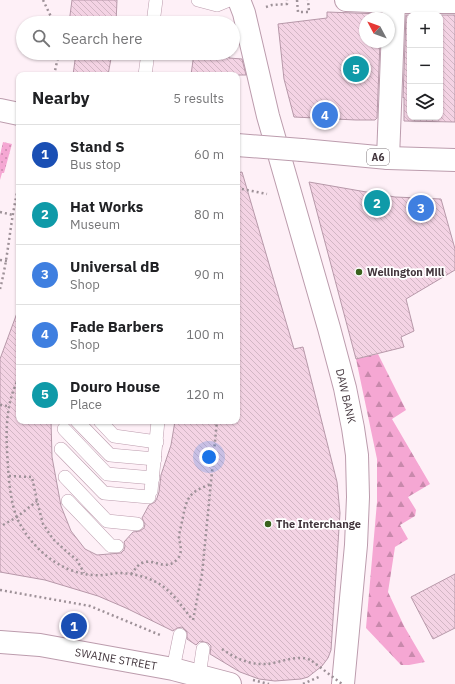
<!DOCTYPE html>
<html lang="en">
<head>
<meta charset="utf-8">
<style>
	body { margin:0; font-family:"IBM Plex Sans",sans-serif; background:#f6f6f6; color:#202124 }
	.controls { position:absolute; right:12px; top:12px; display:grid; overflow:hidden; border-radius:8px; box-shadow:0 1px 3px #0004 }
	.controls button { width:36px; height:36px; display:grid; place-items:center; padding:0; border:0; border-bottom:1px solid #e0e0e0; background:#fff; color:#202124; font:20px sans-serif }
	.compass { position:absolute; left:359px; top:12px; width:36px; height:36px; border-radius:50%; background:#fff; box-shadow:0 1px 3px #0004; rotate:311deg }
	.you { position:absolute; left:209px; top:457px; width:14px; height:14px; margin:-10px; border:3px solid #fff; border-radius:50%; background:#1a73e8; box-shadow:0 0 0 6px #1a73e833 }
	.badge { display:grid; place-items:center; width:26px; height:26px; border-radius:50%; background:#ea580c; color:#fff; font-size:13px; font-weight:700 }
	.pin { position:absolute; translate:-50% -50%; border:2px solid #fff; box-shadow:0 1px 4px #0006 }
	.list { margin:0; padding:0; list-style:none }
	h2 { display:flex; justify-content:space-between; align-items:center; height:52px; margin:0; padding:0 16px; font-size:17px }
	h2 small { font-size:13px; font-weight:400; color:#757577 }
	.list li { display:grid; grid-template-columns:26px 1fr auto; gap:12px; align-items:center; box-sizing:border-box; height:60px; padding:0 16px; border-top:1px solid #e0e0e0 }
	.list b { display:block; font-size:15px; white-space:nowrap }
	.list p { margin:0; font-size:13px; white-space:nowrap; color:#757577 }
	.list em { font-size:13px; font-style:normal; color:#757577 }
	.icon { flex:none; width:22px; height:22px; fill:none; stroke:currentColor; stroke-width:2; stroke-linecap:round; stroke-linejoin:round }
	.map { position:relative; flex:none; width:455px; height:684px; overflow:hidden }
	.search { position:absolute; background:#fff; box-shadow:0 1px 3px #0004; left:16px; top:16px; width:224px; height:44px; display:flex; align-items:center; gap:10px; box-sizing:border-box; padding:0 14px; border-radius:22px; color:#757577; font-size:15px }
	.panel { position:absolute; background:#fff; box-shadow:0 1px 3px #0004; left:16px; top:72px; width:224px; height:352px; border-radius:8px }
	.map>svg:first-child { display:block }
	.forest { fill:url(#forest-firs) }
	.garden { fill:url(#garden-dots) }
	.building { fill:url(#building-back-hatch); stroke:#b798a9 }
	.lines { fill:none; stroke-linecap:round; stroke-linejoin:round }
	.lane-casing { stroke:#bc9cad; stroke-width:14 }
	.street-casing { stroke:#bc9cad; stroke-width:24 }
	.highway-casing { stroke:#bc9cad; stroke-width:24 }
	.path { stroke:#9e9198; stroke-width:2.5; stroke-dasharray:2 3; stroke-linecap:butt }
	.lane { stroke:#fff; stroke-width:13 }
	.street { stroke:#fff; stroke-width:22 }
	.highway { stroke:#fff; stroke-width:22 }
	.highway-bridge-casing { stroke:#bc9cad; stroke-width:24; stroke-linecap:butt }
	.path-bridge { stroke:#9e9198; stroke-width:2.5; stroke-dasharray:2 3; stroke-linecap:butt }
	.highway-bridge { stroke:#fff; stroke-width:22 }
	.poi-dot { fill:#3a621d; stroke:#fff; stroke-width:1.5 }
	.labels { text-anchor:middle; dominant-baseline:central; stroke-width:3.5; stroke-linejoin:round; paint-order:stroke }
	.shield { fill:#fff; stroke:#7b7276; stroke-width:1 }
	.shield-label { font-size:10px; font-weight:bold; fill:#42353c }
	.poi-label { font-size:11px; font-weight:bold; fill:#42353c; stroke:#fff; text-anchor:start }
	.street-label { font-size:11px; fill:#42353c; stroke:#fff }
</style>
</head>
<body>
<div class="map">
<svg width="455" height="684" viewBox="0 0 455 684">
	<defs>
		<pattern id="forest-firs" width="22" height="20" patternUnits="userSpaceOnUse"><rect width="22" height="20" fill="#f5a7d3"/><path d="M5 1l3.5 6h-7zM16 11l3.5 6h-7z" fill="#c889ac"/></pattern>
		<pattern id="garden-dots" width="8" height="8" patternUnits="userSpaceOnUse"><rect width="8" height="8" fill="#f5a7d3"/><path d="M2 2h.1M6 6h.1" fill="none" stroke="#c889ac" stroke-width="1.8" stroke-linecap="round"/></pattern>
		<pattern id="building-back-hatch" width="6" height="6" patternUnits="userSpaceOnUse"><rect width="6" height="6" fill="#f4d3e4"/><path d="M-1 5l2 2M0 0l6 6M5-1l2 2" fill="none" stroke="#d2b6c4"/></pattern>
	</defs>
	<rect width="100%" height="100%" fill="#fef0f7"/>
	<polygon class="forest" points="378,354 406,410 392,419 430,484 408,497 416,510 415,516 400,525 408,539 395,547 388,592 404,626 425,662 409,665 401,665 366,628 377,502 377,459 356,359"/>
	<polygon class="garden" points="3,142 12,144 4,173 2,173 0,180 0,155"/>
	<g class="building">
		<polygon points="72,0 117,0 116,23 69,23"/>
		<polygon points="327,12 381,14 381,18 365,18 365,42 380,42 377,118 375,120 356,120 294,117 284,79 278,24 327,18"/>
		<polygon points="406,15 425,15 410,15 410,117 440,117 440,15 455,15 455,122 404,121 404,97 403,98"/>
		<polygon points="76,53 112,53 108,75 73,75"/>
		<polygon points="194,53 213,53 229,55 229,58 242,59 246,75 191,75"/>
		<polygon points="242,172 294,349 303,347 337,482 340,513 331,650 328,658 322,666 308,677 301,679 275,681 259,679 240,672 210,654 211,646 208,643 200,641 196,645 187,639 187,632 182,627 177,628 173,631 126,608 98,596 45,580 0,572 0,359 17,313 19,314 19,421 51,421 52,457 61,506 71,531 85,549 97,555 121,553 124,550 125,546 124,542 133,532 140,531 144,528 145,524 142,518 149,505 155,502 157,498 159,492 161,475 171,445 175,421 237,421 237,173"/>
		<polygon points="309,182 395,197 441,199 455,249 455,270 406,299 414,331 401,337 404,347 356,359"/>
		<polygon points="455,574 455,628 433,639 411,597"/>
	</g>
	<g class="lines">
		<g class="lane-casing">
			<g id="lane">
				<polyline points="198,0 217,5 229,0"/>
				<polyline points="153,23 156,0"/>
				<polyline points="145,75 148,53"/>
				<polyline points="77,421 110,455 155,459"/>
				<polyline points="100,421 114,436 157,442"/>
				<polyline points="64,429 107,474 153,478"/>
				<polyline points="61,449 104,493 149,497"/>
				<polyline points="65,477 107,521 137,524"/>
				<polyline points="151,491 158,421"/>
				<polyline points="68,501 111,546 117,546"/>
				<polyline points="173,669 180,635"/>
				<polyline points="199,676 203,649"/>
			</g>
		</g>
		<g class="street-casing">
			<g id="street">
				<polyline points="239,0 244,13 268,116 329,328 345,388 353,428 357,455 358,497 356,545 343,684"/>
				<polyline points="346,0 394,2 455,2"/>
				<polyline points="388,158 394,2"/>
				<polyline points="0,642 40,645 173,669 230,684"/>
			</g>
		</g>
		<g class="highway-casing">
			<g id="highway">
				<polyline points="0,110 19,114"/>
				<polyline points="302,150 388,158 455,160"/>
			</g>
		</g>
		<g class="path">
			<polyline points="43,0 54,23"/>
			<polyline points="297,0 298,12 309,12 308,0"/>
			<polyline points="266,7 272,5 287,4 287,0"/>
			<polyline points="54,75 59,53"/>
			<polyline points="237,188 267,194"/>
			<polyline points="0,212 13,215"/>
			<polyline points="0,260 7,261"/>
			<path d="M 0,289 C 9,255 10,219 19,185"/>
			<path d="M 19,378 C 4,405 6,438 8,467 C 9,483 11,503 17,518 C 31,548 60,573 93,575 C 102,576 109,574 117,573 C 130,573 145,576 156,582 C 171,590 181,605 191,618"/>
			<polyline points="0,405 8,406"/>
			<polyline points="9,476 32,477 37,501 43,524 53,539 66,551 77,560 84,573"/>
			<polyline points="3,525 17,517 37,501"/>
			<path d="M 131,574 C 135,570 137,565 142,563 C 154,557 167,574 179,557 C 183,549 179,543 179,536 C 180,529 182,523 183,517 C 187,496 190,492 211,484"/>
			<polyline points="0,590 90,606 160,635"/>
			<polyline points="193,620 202,574 217,421"/>
			<path d="M 222,649 C 235,658 249,665 266,664 C 280,663 299,653 312,661"/>
			<polyline points="253,680 269,684"/>
			<polyline points="303,684 321,676"/>
		</g>
		<use href="#lane" class="lane"/>
		<use href="#street" class="street"/>
		<use href="#highway" class="highway"/>
		<g class="highway-bridge-casing">
			<polyline id="highway-bridge" points="237,145 302,150"/>
		</g>
		<polyline class="path-bridge" points="312,661 342,684"/>
		<use href="#highway-bridge" class="highway-bridge"/>
	</g>
	<g class="poi-dot">
		<circle cx="359" cy="272" r="4"/>
		<circle cx="268" cy="524" r="4"/>
	</g>
	<g class="labels">
		<rect class="shield" x="367" y="149" width="22" height="16" rx="3"/>
		<g class="shield-label">
			<text x="378" y="157">A6</text>
		</g>
		<g class="poi-label">
			<text x="367" y="272">Wellington Mill</text>
			<text x="276" y="524">The Interchange</text>
		</g>
		<g class="street-label">
			<text transform="translate(346 396) rotate(77)">DAW BANK</text>
			<text transform="translate(116 659) rotate(10)">SWAINE STREET</text>
		</g>
	</g>
</svg>
<div class="controls">
<button>+</button>
<button>−</button>
<button><svg class="icon" aria-label="layers" viewBox="0 0 24 24"><path d="M12 4l9 5-9 5-9-5zM3 14l9 5 9-5"/></svg></button>
</div>
<svg class="compass" viewBox="-18 -18 36 36"><path d="M0-13l5 13h-10z" fill="#e53935"/><path d="M0 13l5-13h-10z" fill="#757577"/></svg>
<div class="you"></div>
<div class="pin badge" style="left:74px;top:626px;background:#1a4fb4">1</div>
<div class="pin badge" style="left:377px;top:203px;background:#0f9aa8">2</div>
<div class="pin badge" style="left:421px;top:208px;background:#3f7fe0">3</div>
<div class="pin badge" style="left:325px;top:115px;background:#3f7fe0">4</div>
<div class="pin badge" style="left:356px;top:69px;background:#0f9aa8">5</div>
<div class="search"><svg class="icon" aria-label="search" viewBox="0 0 24 24"><circle cx="10" cy="10" r="6"/><path d="M15 15l6 6"/></svg>Search here</div>
<section class="panel">
<h2>Nearby<small>5 results</small></h2>
<ul class="list">
<li><span class="badge" style="background:#1a4fb4">1</span><div><b>Stand S</b><p>Bus stop</p></div><em>60 m</em></li>
<li><span class="badge" style="background:#0f9aa8">2</span><div><b>Hat Works</b><p>Museum</p></div><em>80 m</em></li>
<li><span class="badge" style="background:#3f7fe0">3</span><div><b>Universal dB</b><p>Shop</p></div><em>90 m</em></li>
<li><span class="badge" style="background:#3f7fe0">4</span><div><b>Fade Barbers</b><p>Shop</p></div><em>100 m</em></li>
<li><span class="badge" style="background:#0f9aa8">5</span><div><b>Douro House</b><p>Place</p></div><em>120 m</em></li>
</ul>
</section>
</div>
</body>
</html>
